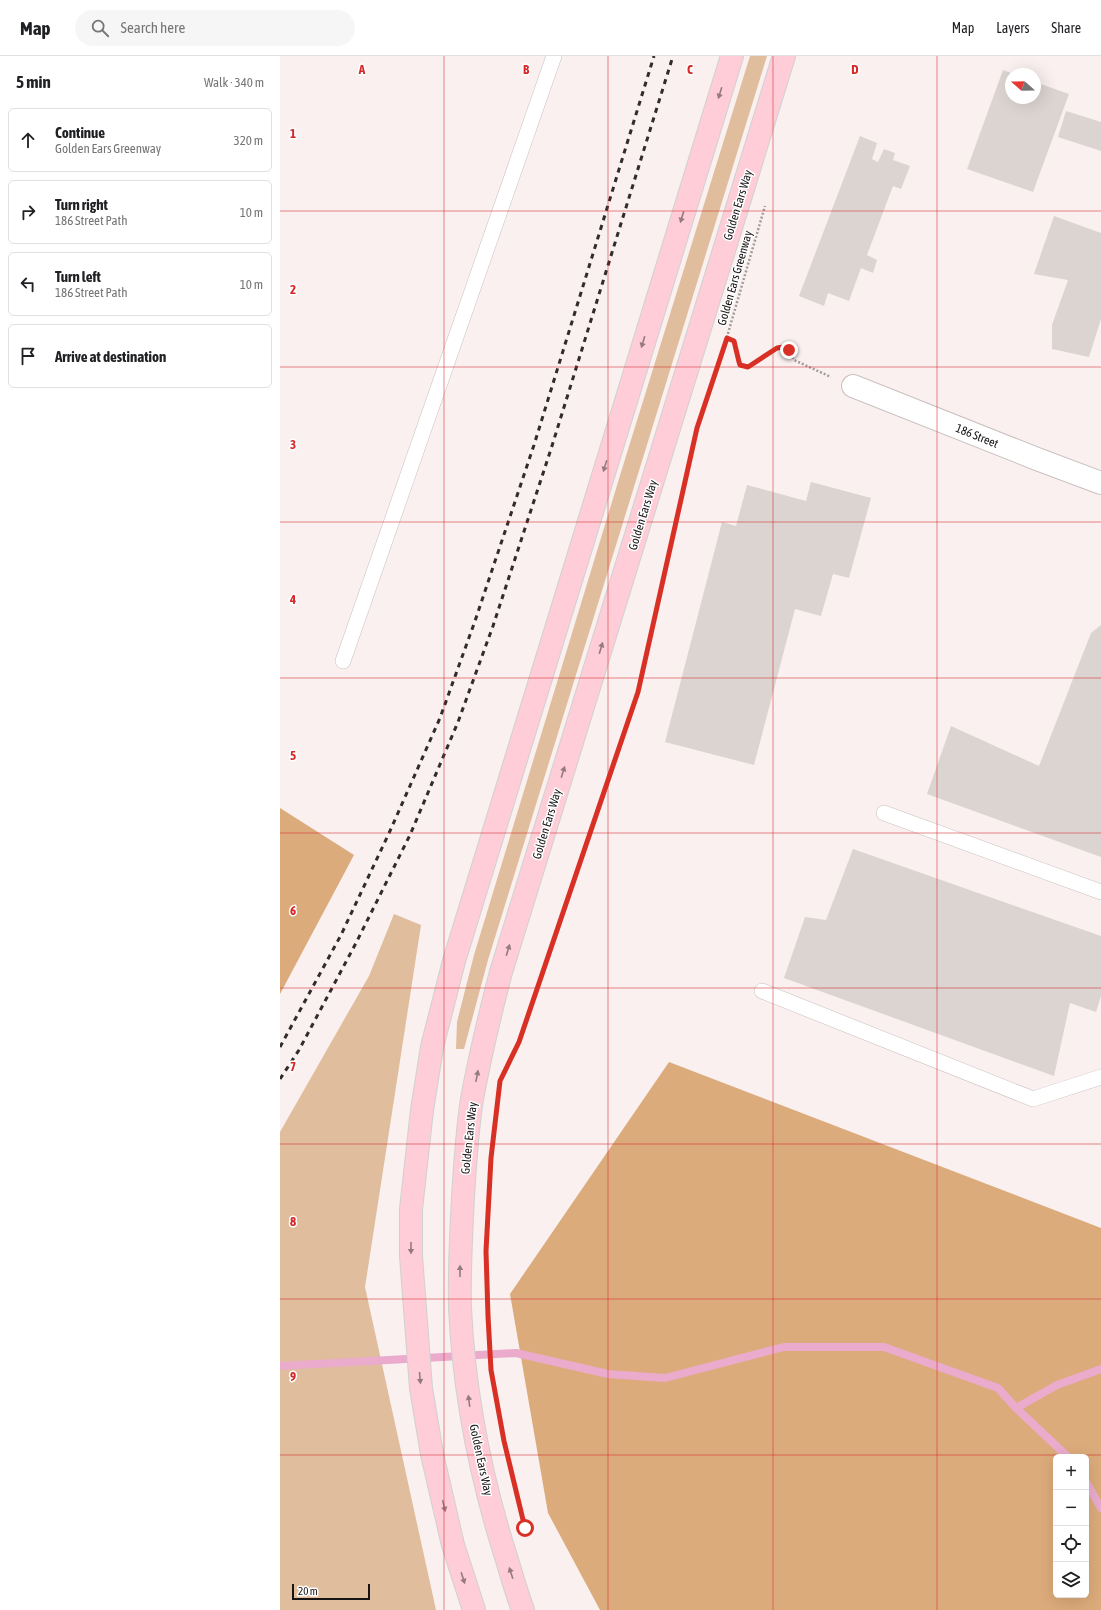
<!DOCTYPE html>
<html lang="en">
<head>
<meta charset="utf-8">
<style>
	body { margin:0; font-family:"Asap Condensed",sans-serif; background:#f6f6f6; color:#202124 }
	.controls { position:absolute; right:12px; bottom:12px; display:grid; overflow:hidden; border-radius:6px; box-shadow:0 4px 16px #0002 }
	.controls button { width:36px; height:36px; display:grid; place-items:center; padding:0; border:0; border-bottom:1px solid #e0e0e0; background:#fff; color:#202124; font:20px sans-serif }
	.compass { position:absolute; left:725px; top:12px; width:36px; height:36px; border-radius:50%; background:#fff; box-shadow:0 4px 16px #0002; rotate:290deg }
	.scale { position:absolute; left:12px; bottom:10px; width:78px; box-sizing:border-box; padding-left:4px; border:2px solid #171414; border-top:0; font-size:11px; line-height:14px; white-space:nowrap; color:#171414; -webkit-text-stroke:3px #fff; paint-order:stroke }
	.stop { position:absolute; width:12px; height:12px; margin:-9px; border:3px solid #d93025; border-radius:50%; background:#fff }
	.stop.end { background:#d93025; border-color:#fff; box-shadow:0 1px 4px #0008 }
	.list { margin:0; padding:0; list-style:none }
	h2 { display:flex; justify-content:space-between; align-items:center; height:52px; margin:0; padding:0 16px; font-size:17px }
	h2 small { font-size:13px; font-weight:400; color:#757577 }
	.list li { display:grid; grid-template-columns:26px 1fr auto; gap:12px; align-items:center; box-sizing:border-box; height:64px; margin:0 8px 8px; padding:0 8px; border:1px solid #e0e0e0; border-radius:6px }
	.list b { display:block; font-size:15px; white-space:nowrap }
	.list p { margin:0; font-size:13px; white-space:nowrap; color:#757577 }
	.list em { font-size:13px; font-style:normal; color:#757577 }
	.icon { flex:none; width:22px; height:22px; fill:none; stroke:currentColor; stroke-width:2; stroke-linecap:round; stroke-linejoin:round }
	.map { position:relative; flex:none; width:821px; height:1554px; overflow:hidden }
	header { display:flex; align-items:center; gap:24px; box-sizing:border-box; height:56px; padding:0 20px; background:#fff; border-bottom:1px solid #e0e0e0 }
	header strong { font-size:19px }
	nav { display:flex; gap:22px; margin-inline-start:auto; font-size:14px }
	.search { width:280px; height:36px; background:#f6f6f6; display:flex; align-items:center; gap:10px; box-sizing:border-box; padding:0 14px; border-radius:22px; color:#757577; font-size:15px }
	main { display:flex }
	aside { flex:1; background:#fff }
	.map>svg:first-child { display:block }
	.green { fill:#e0bd9c }
	.forest { fill:#dcab7b; fill-rule:evenodd }
	.lines { fill:none; stroke-linecap:round; stroke-linejoin:round }
	.stream { stroke:#eaabcd; stroke-width:8 }
	.building { fill:#dcd4d1 }
	.lane-casing { stroke:#cac1c0; stroke-width:16 }
	.street-casing { stroke:#cac1c0; stroke-width:24 }
	.primary-casing { stroke:#d1d0d0; stroke-width:24 }
	.path { stroke:#a19b9a; stroke-width:2.5; stroke-dasharray:2 2; stroke-linecap:butt }
	.lane { stroke:#fff; stroke-width:15 }
	.street { stroke:#fff; stroke-width:22 }
	.primary { stroke:#fecdd7; stroke-width:22 }
	.rail { stroke:#302c2c; stroke-width:3; stroke-dasharray:5 5; stroke-linecap:butt }
	.oneway { fill:#967a7f }
	.route { stroke:#d93025; stroke-width:5 }
	.grid { fill:none; stroke:#d62828; stroke-width:1; stroke-opacity:0.55 }
	.labels { text-anchor:middle; dominant-baseline:central; stroke-width:3; stroke-linejoin:round; paint-order:stroke }
	.street-label { font-size:12px; fill:#171414; stroke:#fff }
	.grid-label { font-size:13px; text-anchor:middle; font-weight:bold; fill:#d62828; stroke:#fff; stroke-width:3; stroke-linejoin:round; paint-order:stroke }
</style>
</head>
<body>
<header>
<strong>Map</strong>
<div class="search"><svg class="icon" aria-label="search" viewBox="0 0 24 24"><circle cx="10" cy="10" r="6"/><path d="M15 15l6 6"/></svg>Search here</div>
<nav><a>Map</a><a>Layers</a><a>Share</a></nav>
</header>
<main>
<aside>
<h2>5 min<small>Walk · 340 m</small></h2>
<ul class="list">
<li><svg class="icon" aria-label="ahead" viewBox="0 0 24 24"><path d="M12 20V5M6 11l6-6 6 6"/></svg><div><b>Continue</b><p>Golden Ears Greenway</p></div><em>320 m</em></li>
<li><svg class="icon" aria-label="right" viewBox="0 0 24 24"><path d="M7 20v-9h11M14 6l5 5-5 5"/></svg><div><b>Turn right</b><p>186 Street Path</p></div><em>10 m</em></li>
<li><svg class="icon" aria-label="left" viewBox="0 0 24 24"><path d="M17 20v-9H6M10 6l-5 5 5 5"/></svg><div><b>Turn left</b><p>186 Street Path</p></div><em>10 m</em></li>
<li><svg class="icon" aria-label="arrive" viewBox="0 0 24 24"><path d="M6 21V4h12l-3 4 3 4H6"/></svg><div><b>Arrive at destination</b></div></li>
</ul>
</aside>
<div class="map">
<svg width="821" height="1554" viewBox="0 0 821 1554">
	<rect width="100%" height="100%" fill="#f9f0ef"/>
	<g class="green">
		<polygon points="470,0 487,0 208,904 184,993 176,993 177,966 194,899 342,413"/>
		<polygon points="114,858 141,869 85,1231 156,1554 0,1554 0,1076 89,920"/>
	</g>
	<g class="forest">
		<polygon points="0,752 74,799 0,938"/>
		<path d="M 389,1006 L 821,1172 L 821,1554 L 320,1554 L 268,1457 L 230,1238 ZM 776,1401 L 806,1401 L 806,1539 L 776,1539 Z"/>
	</g>
	<g class="lines">
		<g class="stream">
			<polyline points="0,1310 236,1297 328,1318 385,1322 504,1291 604,1291 718,1332 736,1352 788,1401"/>
			<polyline points="736,1352 777,1329 821,1313"/>
			<polyline points="806,1426 821,1452"/>
		</g>
	</g>
	<g class="building">
		<polygon points="723,14 731,17 731,42 755,42 755,26 789,38 753,136 687,113"/>
		<polygon points="786,55 821,66 821,95 778,81"/>
		<polygon points="580,80 597,87 592,103 598,106 604,93 615,97 613,104 630,110 621,133 613,130 587,199 597,204 593,217 581,212 569,245 548,237 544,250 519,240"/>
		<polygon points="774,160 821,177 821,263 809,301 772,293 772,269 788,224 754,218"/>
		<polygon points="531,426 591,442 569,522 553,518 541,560 515,553 474,709 385,686 442,466 456,470 467,429 526,445"/>
		<polygon points="821,569 821,801 647,738 671,670 759,710 811,577"/>
		<polygon points="573,793 821,880 821,940 816,956 790,947 774,1020 504,922 525,861 546,864"/>
	</g>
	<g class="lines">
		<g class="lane-casing">
			<g id="lane">
				<polyline points="63,605 274,0"/>
				<polyline points="604,757 821,836"/>
				<polyline points="482,935 753,1043 821,1021"/>
			</g>
		</g>
		<g class="street-casing">
			<polyline id="street" points="573,330 757,403 821,427"/>
		</g>
		<g class="primary-casing">
			<g id="primary">
				<polyline points="194,1554 173,1489 152,1398 141,1332 131,1200 131,1153 142,1054 152,991 174,905 452,0"/>
				<path d="M 243,1554 C 237,1538 232,1521 227,1504 C 201,1423 184,1337 180,1252 C 179,1215 181,1178 183,1141 C 185,1108 187,1075 192,1043 C 200,1000 210,958 221,916 L 504,0"/>
			</g>
		</g>
		<g class="path">
			<polyline points="447,282 454,285 459,306 460,309 468,311 497,292 504,291 509,294 514,304 551,321"/>
			<polyline points="223,1019 239,986 358,636 417,373 442,298 485,150"/>
			<polyline points="206,1218 210,1295"/>
			<polyline points="215,1334 224,1385 244,1470"/>
		</g>
		<use href="#lane" class="lane"/>
		<use href="#street" class="street"/>
		<use href="#primary" class="primary"/>
		<g class="rail">
			<polyline points="0,991 61,879 110,775 160,662 195,565 254,389 374,0"/>
			<polyline points="0,1023 19,994 76,887 130,779 178,666 213,570 271,393 393,0"/>
		</g>
	</g>
	<defs><path id="oneway-solid" d="M-6-.8H1V-3.2L6.5 0L1 3.2V.8H-6Z"/></defs>
	<g class="oneway">
		<use href="#oneway-solid" transform="translate(440 37) rotate(107)"/>
		<use href="#oneway-solid" transform="translate(402 161) rotate(107)"/>
		<use href="#oneway-solid" transform="translate(363 286) rotate(107)"/>
		<use href="#oneway-solid" transform="translate(325 410) rotate(107)"/>
		<use href="#oneway-solid" transform="translate(321 592) rotate(-73)"/>
		<use href="#oneway-solid" transform="translate(283 716) rotate(-73)"/>
		<use href="#oneway-solid" transform="translate(228 894) rotate(-73)"/>
		<use href="#oneway-solid" transform="translate(197 1020) rotate(-79)"/>
		<use href="#oneway-solid" transform="translate(131 1192) rotate(90)"/>
		<use href="#oneway-solid" transform="translate(180 1215) rotate(-90)"/>
		<use href="#oneway-solid" transform="translate(140 1322) rotate(85)"/>
		<use href="#oneway-solid" transform="translate(189 1345) rotate(-97)"/>
		<use href="#oneway-solid" transform="translate(164 1450) rotate(77)"/>
		<use href="#oneway-solid" transform="translate(231 1517) rotate(-108)"/>
		<use href="#oneway-solid" transform="translate(183 1522) rotate(72)"/>
	</g>
	<g class="lines">
		<polyline class="route" points="245,1472 224,1385 211,1314 208,1260 206,1195 211,1102 220,1025 239,986 358,636 417,372 447,282 454,285 459,306 460,309 468,311 497,292 504,291 509,294"/>
	</g>
	<path class="grid" d="M 164,0 L 164,1554M 328,0 L 328,1554M 493,0 L 493,1554M 657,0 L 657,1554M 0,155 L 821,155M 0,311 L 821,311M 0,466 L 821,466M 0,622 L 821,622M 0,777 L 821,777M 0,932 L 821,932M 0,1088 L 821,1088M 0,1243 L 821,1243M 0,1399 L 821,1399"/>
	<g class="labels">
		<g class="street-label">
			<text transform="translate(458 149) rotate(-73)">Golden Ears Way</text>
			<text transform="translate(455 222) rotate(-74)">Golden Ears Greenway</text>
			<text transform="translate(697 380) rotate(22)">186 Street</text>
			<text transform="translate(363 459) rotate(-73)">Golden Ears Way</text>
			<text transform="translate(267 768) rotate(-73)">Golden Ears Way</text>
			<text transform="translate(189 1082) rotate(-84)">Golden Ears Way</text>
			<text transform="translate(201 1404) rotate(78)">Golden Ears Way</text>
		</g>
	</g>
	<g class="grid-label">
		<text x="82" y="18">A</text>
		<text x="246" y="18">B</text>
		<text x="410" y="18">C</text>
		<text x="575" y="18">D</text>
		<text x="13" y="82">1</text>
		<text x="13" y="238">2</text>
		<text x="13" y="393">3</text>
		<text x="13" y="548">4</text>
		<text x="13" y="704">5</text>
		<text x="13" y="859">6</text>
		<text x="13" y="1015">7</text>
		<text x="13" y="1170">8</text>
		<text x="13" y="1325">9</text>
	</g>
</svg>
<div class="controls">
<button>+</button>
<button>−</button>
<button><svg class="icon" aria-label="locate" viewBox="0 0 24 24"><circle cx="12" cy="12" r="6"/><path d="M12 2v4M12 18v4M2 12h4M18 12h4"/></svg></button>
<button><svg class="icon" aria-label="layers" viewBox="0 0 24 24"><path d="M12 4l9 5-9 5-9-5zM3 14l9 5 9-5"/></svg></button>
</div>
<svg class="compass" viewBox="-18 -18 36 36"><path d="M0-13l5 13h-10z" fill="#e53935"/><path d="M0 13l5-13h-10z" fill="#757577"/></svg>
<div class="scale">20 m</div>
<div class="stop" style="left:245px;top:1472px"></div>
<div class="stop end" style="left:509px;top:294px"></div>
</div>
</main>
</body>
</html>
